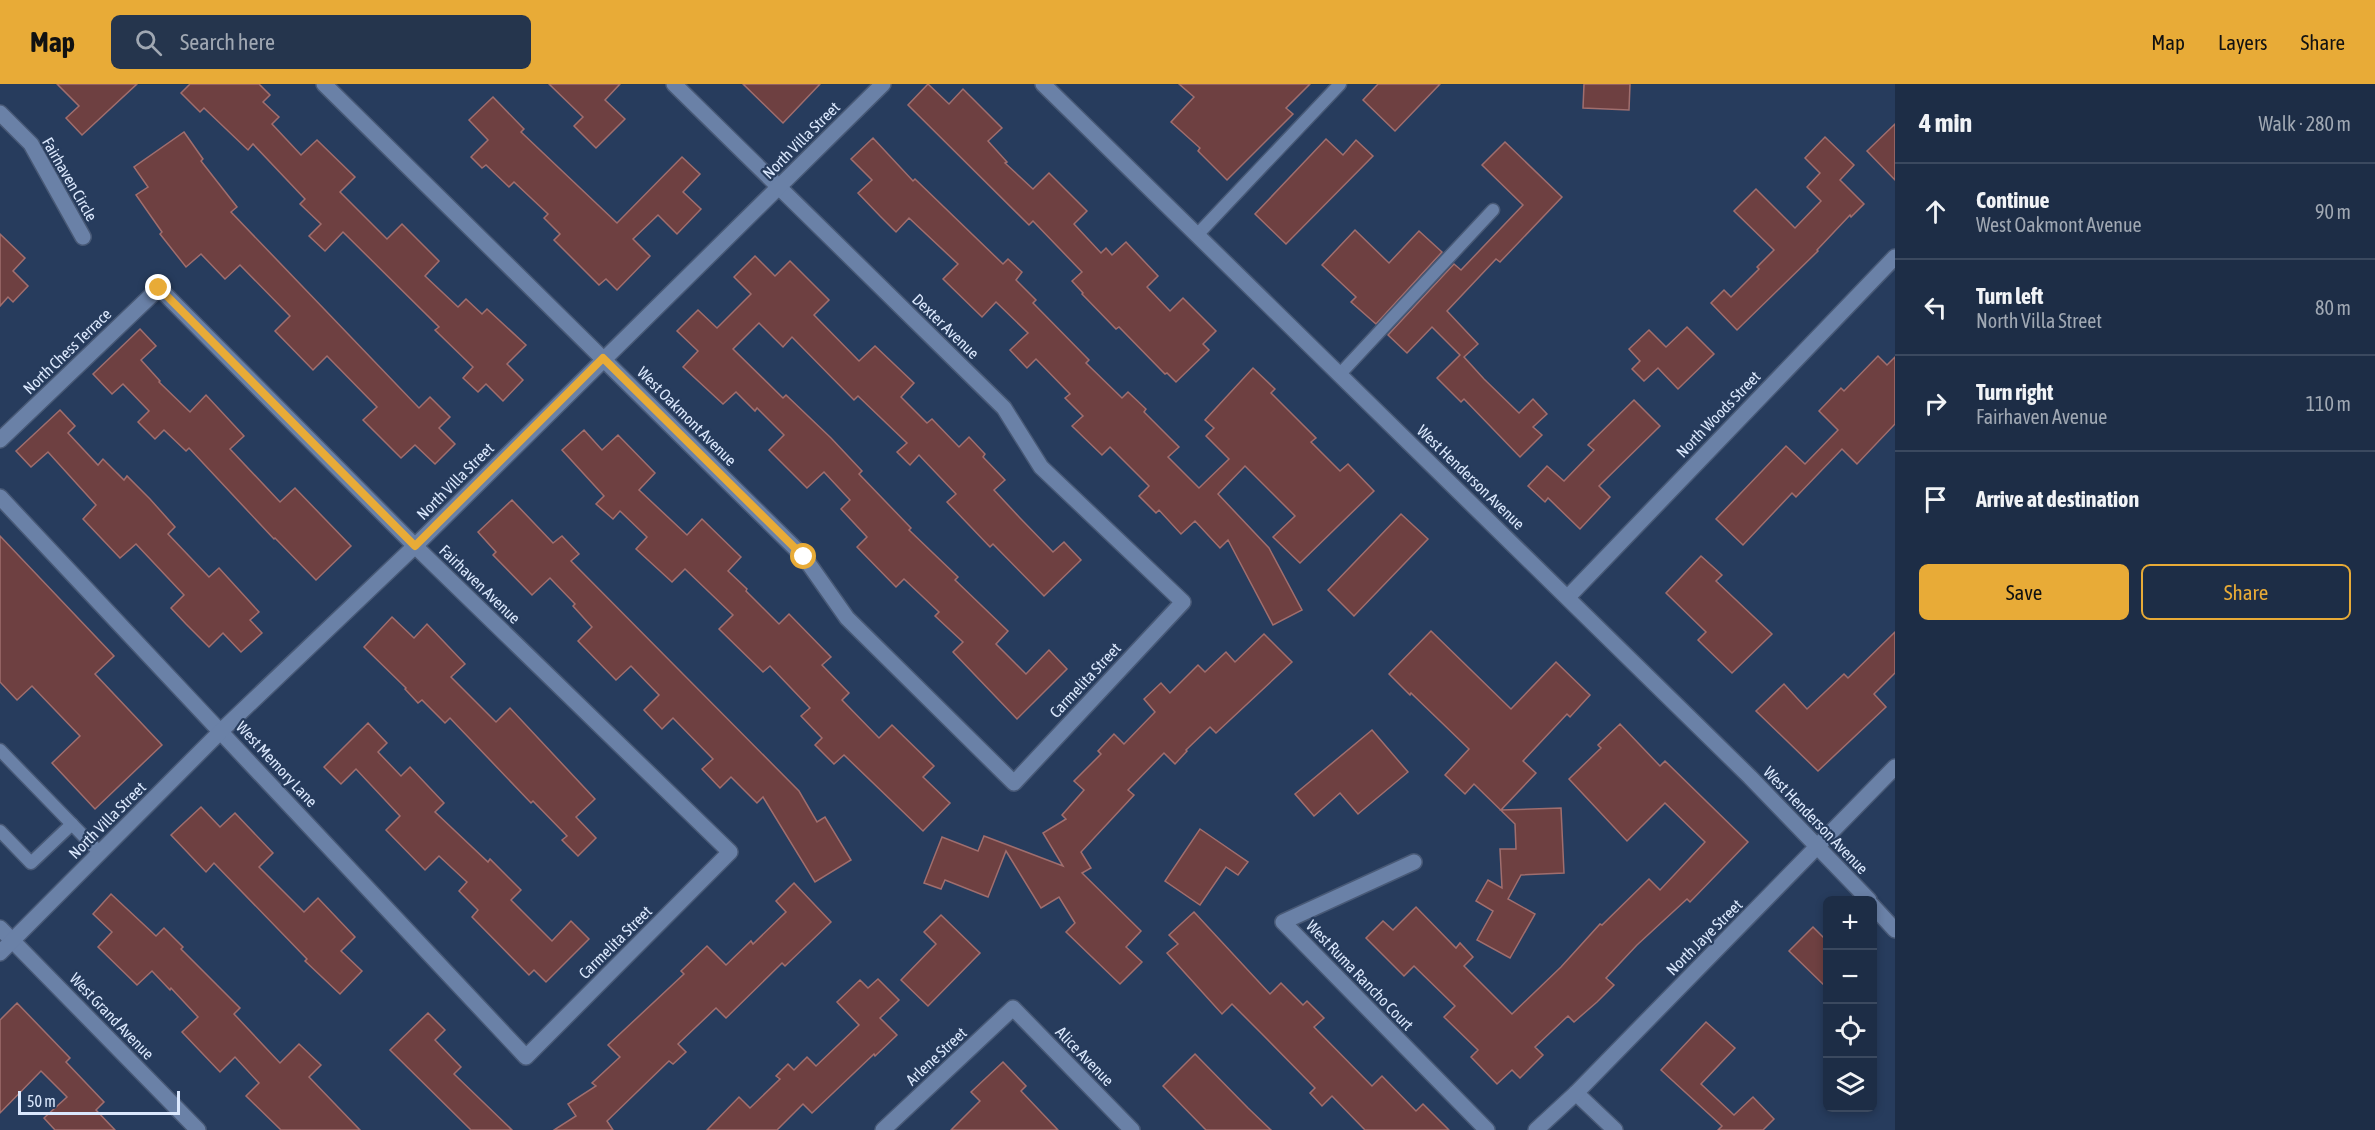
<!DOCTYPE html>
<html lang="en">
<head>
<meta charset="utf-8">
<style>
	body { margin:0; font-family:"Asap Condensed",sans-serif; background:#25354d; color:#f1f3f6 }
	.controls { position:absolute; right:18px; bottom:18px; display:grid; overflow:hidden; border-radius:9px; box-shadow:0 3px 9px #0003 }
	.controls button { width:54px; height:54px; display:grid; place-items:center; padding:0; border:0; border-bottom:2px solid #3b495f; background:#1d2d46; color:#f1f3f6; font:30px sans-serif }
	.scale { position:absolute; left:18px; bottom:15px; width:162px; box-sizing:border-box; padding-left:6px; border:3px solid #dbe8fd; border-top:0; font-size:16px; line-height:21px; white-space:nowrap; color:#dbe8fd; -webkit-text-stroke:4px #273c5d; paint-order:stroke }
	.stop { position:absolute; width:18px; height:18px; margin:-14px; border:4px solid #e8ab37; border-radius:50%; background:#fff }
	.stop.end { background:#e8ab37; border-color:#fff; box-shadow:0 2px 6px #0008 }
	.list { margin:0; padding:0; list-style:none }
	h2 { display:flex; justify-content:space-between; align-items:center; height:78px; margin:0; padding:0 24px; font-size:26px }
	h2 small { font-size:20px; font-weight:400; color:#a0a8b3 }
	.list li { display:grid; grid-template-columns:39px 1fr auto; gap:18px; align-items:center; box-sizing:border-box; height:96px; padding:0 24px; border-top:2px solid #3b495f }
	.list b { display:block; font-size:22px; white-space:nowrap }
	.list p { margin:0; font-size:20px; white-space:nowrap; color:#a0a8b3 }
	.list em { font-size:20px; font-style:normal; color:#a0a8b3 }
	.actions { display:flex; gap:12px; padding:18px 24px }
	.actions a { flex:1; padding:14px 0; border:2px solid #e8ab37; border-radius:9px; text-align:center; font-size:21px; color:#e8ab37 }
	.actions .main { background:#e8ab37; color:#111 }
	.icon { flex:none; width:33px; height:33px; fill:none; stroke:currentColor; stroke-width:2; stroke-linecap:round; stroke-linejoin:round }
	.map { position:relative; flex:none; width:1895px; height:1046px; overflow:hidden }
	header { display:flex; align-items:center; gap:36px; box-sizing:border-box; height:84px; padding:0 30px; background:#e8ab37; color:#111 }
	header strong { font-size:28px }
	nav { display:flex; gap:33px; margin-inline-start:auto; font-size:21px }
	.search { width:420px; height:54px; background:#25354d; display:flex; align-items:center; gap:15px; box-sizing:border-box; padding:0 21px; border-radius:9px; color:#a0a8b3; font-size:22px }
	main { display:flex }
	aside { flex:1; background:#1d2d46 }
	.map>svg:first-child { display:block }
	.building { fill:#6e4041; stroke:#a06e6e; stroke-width:1.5 }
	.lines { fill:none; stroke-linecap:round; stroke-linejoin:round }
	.service-casing { stroke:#485976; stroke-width:15 }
	.minor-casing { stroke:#485976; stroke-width:18 }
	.tertiary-casing { stroke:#485976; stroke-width:18 }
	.secondary-casing { stroke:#485976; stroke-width:18 }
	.service { stroke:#6a81a7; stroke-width:12 }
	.minor { stroke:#6a81a7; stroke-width:15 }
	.tertiary { stroke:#6a81a7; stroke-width:15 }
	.secondary { stroke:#6a81a7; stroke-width:15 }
	.route { stroke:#e8ab37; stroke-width:8 }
	.labels { text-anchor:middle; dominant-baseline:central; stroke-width:4.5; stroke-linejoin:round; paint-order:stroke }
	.street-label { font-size:16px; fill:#dbe8fd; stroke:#273c5d }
</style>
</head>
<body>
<header>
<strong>Map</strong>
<div class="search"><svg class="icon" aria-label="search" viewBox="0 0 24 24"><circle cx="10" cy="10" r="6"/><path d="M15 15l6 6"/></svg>Search here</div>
<nav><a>Map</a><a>Layers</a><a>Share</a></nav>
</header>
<main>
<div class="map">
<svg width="1895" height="1046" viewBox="0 0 1895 1046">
	<rect width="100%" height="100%" fill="#273c5d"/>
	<g class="building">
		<polygon points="57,0 137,0 82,51 66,34 79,22"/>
		<polygon points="190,0 259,0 270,11 263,18 279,33 272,40 301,71 317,56 355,93 340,108 387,155 402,140 439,177 425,192 458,223 466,215 482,230 487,225 526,261 507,280 523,296 503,317 486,300 478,308 463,294 473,283 435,246 439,243 343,148 325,167 309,152 321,140 300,120 305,115 253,60 248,66 204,24 200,28 181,9"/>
		<polygon points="549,0 620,0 605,16 625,35 596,64 574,42 583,33"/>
		<polygon points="743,0 820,0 783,39"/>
		<polygon points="928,0 949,20 963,5 1002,44 988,57 1007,78 1005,79 1033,105 1049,89 1087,127 1074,140 1101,169 1106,164 1112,171 1126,158 1158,192 1147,203 1170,227 1183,214 1216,247 1203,260 1209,266 1176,298 1167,289 1165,290 1119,243 1116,245 1082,210 1083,209 1072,197 1082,188 1033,137 1029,141 908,21"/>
		<polygon points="1179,0 1310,0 1286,24 1293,30 1227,96 1198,67 1200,64 1171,38 1194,13"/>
		<polygon points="1378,0 1440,0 1395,47 1363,16"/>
		<polygon points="1584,0 1630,0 1629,26 1583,24"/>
		<polygon points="493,13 524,45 521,48 617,139 682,73 700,90 683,108 701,125 677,150 658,131 633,155 650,172 617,206 606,195 599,201 554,156 560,150 544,134 548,130 514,98 509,103 486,81 482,84 471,73 488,56 469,36"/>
		<polygon points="1895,40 1895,96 1867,67"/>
		<polygon points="184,48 203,75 201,77 237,123 231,128 419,324 430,313 450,333 439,344 455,360 435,380 415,361 401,374 363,336 377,323 327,272 313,286 275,247 290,232 240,181 225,195 201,170 186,183 160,150 162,148 136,111 148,103 134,83"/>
		<polygon points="1825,53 1854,81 1840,96 1864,120 1851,133 1850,131 1817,166 1818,167 1737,246 1711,219 1724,206 1731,213 1759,185 1757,183 1774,166 1734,127 1756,105 1795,144 1821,117 1807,103 1820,89 1805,74"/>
		<polygon points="873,54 913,97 915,95 1003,180 1008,175 1022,188 1016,196 1036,216 1033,219 1089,276 1086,279 1122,314 1128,308 1146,325 1144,328 1179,363 1168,373 1199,404 1229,375 1206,352 1214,344 1205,336 1253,284 1275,305 1271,309 1316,354 1311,358 1340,387 1348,380 1374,407 1300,479 1273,453 1295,432 1245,382 1218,410 1269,464 1302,526 1273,541 1228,456 1220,464 1195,437 1181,450 1159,426 1156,429 1139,412 1149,402 1110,363 1102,371 1072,342 1083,332 1065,314 1070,310 1036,275 1027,284 1010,266 1028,249 996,218 982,233 943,195 958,180 909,134 896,148 880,132 858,109 872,96 851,75"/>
		<polygon points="1326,55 1343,71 1356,56 1373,72 1286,160 1255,130"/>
		<polygon points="1505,58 1562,113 1500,178 1496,175 1447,227 1478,260 1464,273 1484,295 1519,329 1533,315 1547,330 1533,343 1542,351 1520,373 1464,315 1461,318 1437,294 1460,271 1432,243 1407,269 1388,251 1454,180 1461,186 1523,121 1482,81"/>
		<polygon points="1355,146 1389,179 1419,147 1442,168 1376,240 1351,218 1356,213 1322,181"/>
		<polygon points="0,150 25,174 13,187 28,202 13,218 8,213 0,222"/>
		<polygon points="755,172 775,192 790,177 829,216 814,231 859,277 875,262 914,299 901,313 927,339 932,335 959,363 969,353 985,370 983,373 1005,396 994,406 1020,434 1053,468 1064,458 1081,476 1044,512 993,460 990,463 947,418 956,410 919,371 910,381 897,368 907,359 858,312 854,316 792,253 783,263 759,239 733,265 783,314 786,311 831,354 862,387 859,390 911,444 909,446 958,493 955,496 1008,547 996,560 1026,590 1049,566 1067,585 1017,635 953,568 963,558 935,532 939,528 904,495 896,503 857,463 867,453 841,425 850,416 824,388 807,404 769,366 784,351 757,324 755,327 736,308 723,320 683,283 698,267 677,247 698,226 717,244 751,210 734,193"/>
		<polygon points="1687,243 1714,270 1678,305 1658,284 1644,297 1632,285 1640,277 1629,265 1649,246 1666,263"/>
		<polygon points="140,245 156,262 141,276 160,297 159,298 190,328 206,311 244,352 230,365 280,418 295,404 351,462 316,496 275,454 274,455 189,364 186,367 164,346 155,355 138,338 149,327 123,300 112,310 93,290"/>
		<polygon points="1878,272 1887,281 1895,273 1895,340 1857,380 1842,365 1796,413 1792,409 1743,461 1716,435 1786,362 1805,380 1838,346 1819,327 1841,304 1844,307"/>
		<polygon points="1634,316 1660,342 1599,402 1610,413 1580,445 1548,414 1545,418 1528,402 1547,382 1564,397 1594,366 1588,361"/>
		<polygon points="60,326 75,342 68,349 98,381 103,375 124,396 127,392 150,415 175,443 168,450 209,493 219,484 259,528 250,536 262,549 241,568 223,549 209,563 186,540 171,524 184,511 136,460 120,474 83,435 96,421 48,368 31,383 16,367"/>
		<polygon points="584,346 602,366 618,351 655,389 639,406 687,451 702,435 741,473 728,487 747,505 746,507 779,540 789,530 831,573 822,581 849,609 842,616 879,654 892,641 934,682 923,693 950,719 923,747 844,671 834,680 815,661 822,654 801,632 810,624 770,582 763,588 719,545 733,531 685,485 672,498 636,465 647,453 620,427 613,435 596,420 604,412 562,366"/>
		<polygon points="512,416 553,459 562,452 579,470 571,477 799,707 817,738 825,733 851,776 815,798 763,713 757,719 731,693 720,704 702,685 713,675 673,634 662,645 644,626 659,611 631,582 616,596 578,557 592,543 573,522 575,520 550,494 532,511 493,471 496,468 478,448"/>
		<polygon points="1401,430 1428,455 1354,532 1328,506"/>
		<polygon points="0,452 114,572 95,590 162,661 95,725 52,679 80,652 32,602 17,616 0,598"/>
		<polygon points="1701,472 1722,491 1716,497 1772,550 1732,589 1698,556 1706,548 1666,509"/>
		<polygon points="392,533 414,554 427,540 465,580 451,593 496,638 510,624 595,715 576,733 596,754 578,772 562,756 567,752 533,717 531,719 450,634 445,639 422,616 418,619 405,605 406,604 364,563"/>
		<polygon points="1431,547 1511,625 1556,578 1590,611 1570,633 1567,630 1523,677 1536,689 1501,726 1561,724 1564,789 1521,791 1508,815 1535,830 1510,874 1477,856 1493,827 1476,817 1488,796 1502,804 1500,765 1516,765 1515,740 1474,700 1465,710 1445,691 1469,665 1411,609 1410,611 1389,590"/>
		<polygon points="1895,548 1895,589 1874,610 1886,623 1818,687 1756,627 1784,600 1807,625 1844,590 1848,594"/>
		<polygon points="1264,550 1292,578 1216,649 1210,643 1186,666 1187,667 1175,680 1164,669 1128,706 1134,711 1081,768 1091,784 1082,789 1141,847 1126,863 1142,878 1120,900 1066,848 1075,839 1059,813 1041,824 1006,767 988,813 945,796 941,805 924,799 942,753 978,767 984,752 1063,782 1043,749 1066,735 1062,731 1084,706 1074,697 1101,670 1098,667 1114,650 1124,660 1155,628 1144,615 1161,599 1170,609 1198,581 1205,588 1226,568 1235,578"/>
		<polygon points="368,639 387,659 378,668 401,692 410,683 444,719 435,728 488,778 490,775 521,806 511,816 552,857 571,837 589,855 546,898 534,886 529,891 472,833 478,826 459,807 467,798 439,772 425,786 386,746 400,732 356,685 341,700 324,683"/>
		<polygon points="1620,640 1660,682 1665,677 1748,758 1690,818 1687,815 1637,861 1606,894 1614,901 1597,918 1574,938 1568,932 1535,963 1543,971 1520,994 1512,986 1497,1000 1471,973 1478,966 1444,933 1455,922 1414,882 1404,892 1366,854 1383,837 1393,846 1416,823 1456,864 1460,859 1473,873 1464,882 1512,930 1561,883 1600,840 1602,841 1649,795 1660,806 1705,758 1665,719 1627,757 1569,695 1601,664 1598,661"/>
		<polygon points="1372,646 1408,688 1358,730 1340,709 1314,732 1295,710"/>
		<polygon points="201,723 220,743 235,729 273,769 259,783 304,828 318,814 355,853 341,867 362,887 340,910 305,877 307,875 214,779 206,788 171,751"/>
		<polygon points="1200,745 1248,778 1238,791 1226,783 1200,821 1165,797"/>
		<polygon points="794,799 831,838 785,882 782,879 726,934 716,924 678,960 686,968 673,980 669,977 607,1037 613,1046 554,1046 576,1032 568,1020 596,1002 592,999 620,973 608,961 684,890 681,887 707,862 726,881 751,857 753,860 786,828 776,817"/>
		<polygon points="111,810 156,852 164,844 183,863 181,865 240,924 234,930 280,979 299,960 321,981 309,993 360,1046 281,1046 246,1012 259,999 235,973 220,988 182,948 198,933 171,904 170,906 152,887 137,901 98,863 112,848 93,830"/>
		<polygon points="1194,828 1270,910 1281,899 1303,921 1307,917 1324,934 1314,943 1372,1002 1382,992 1416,1027 1423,1020 1449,1046 1365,1046 1332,1012 1322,1022 1310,1009 1315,1004 1262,950 1232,920 1222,930 1167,869 1178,860 1169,851"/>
		<polygon points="941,831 980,869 928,922 901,896 936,860 924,848"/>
		<polygon points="1813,843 1827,857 1827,904 1789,867"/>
		<polygon points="878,895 899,916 880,934 897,951 875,972 874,970 812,1029 803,1020 777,1046 707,1046 739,1013 750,1024 780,995 776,992 788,980 794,986 807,973 816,982 859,941 837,918 860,896 868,904"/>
		<polygon points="17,919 70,974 66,978 104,1018 96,1026 115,1046 55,1046 44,1034 67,1013 41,987 0,1029 0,936"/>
		<polygon points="428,929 445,946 435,956 461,983 454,990 512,1046 471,1046 390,966"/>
		<polygon points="1706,938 1735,964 1701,1000 1734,1031 1753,1013 1774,1035 1763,1046 1718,1046 1722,1042 1661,986"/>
		<polygon points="1195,970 1248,1024 1271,1046 1206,1046 1163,1002"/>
		<polygon points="1003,978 1026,1002 1021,1007 1058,1046 951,1046 980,1017 971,1008"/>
	</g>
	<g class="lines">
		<g class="service-casing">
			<g id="service">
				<polyline points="1197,151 1340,0"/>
				<polyline points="1340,290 1493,126"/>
				<polyline points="0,666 100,769"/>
				<polyline points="0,747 31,779 72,740"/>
			</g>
		</g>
		<g class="minor-casing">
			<g id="minor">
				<polyline points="324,0 804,473 847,534 1014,699 1183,518 1041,383 1004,324 674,0"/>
				<polyline points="0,29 31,60 83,153"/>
				<polyline points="0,356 159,204 415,462 730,768 526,973 0,413"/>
				<polyline points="1568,513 1895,173"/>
				<polyline points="1414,778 1283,838 1487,1046"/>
				<polyline points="1576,1009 1615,1046"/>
				<polyline points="883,1046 1013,924 1132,1046"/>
			</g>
		</g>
		<g class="tertiary-casing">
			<g id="tertiary">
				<polyline points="0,844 198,1046"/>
				<polyline points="0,869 221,647 415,462 883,0"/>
				<polyline points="1536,1046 1576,1009 1895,683"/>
			</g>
		</g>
		<g class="secondary-casing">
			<g id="secondary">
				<polyline points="1043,0 1750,693 1869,816"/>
				<polyline points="1872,821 1895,846"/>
			</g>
		</g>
		<use href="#service" class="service"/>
		<use href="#minor" class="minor"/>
		<use href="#tertiary" class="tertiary"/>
		<use href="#secondary" class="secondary"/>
	</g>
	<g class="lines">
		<polyline class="route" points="159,204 415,462 603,274 804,473"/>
	</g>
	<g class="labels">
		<g class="street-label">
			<text transform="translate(801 56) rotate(-45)">North Villa Street</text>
			<text transform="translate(70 95) rotate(60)">Fairhaven Circle</text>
			<text transform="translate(946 242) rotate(44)">Dexter Avenue</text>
			<text transform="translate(67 267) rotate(-44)">North Chess Terrace</text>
			<text transform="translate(1718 330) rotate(-46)">North Woods Street</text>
			<text transform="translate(687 332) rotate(45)">West Oakmont Avenue</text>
			<text transform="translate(1471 393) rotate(44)">West Henderson Avenue</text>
			<text transform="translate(455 397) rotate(-45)">North Villa Street</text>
			<text transform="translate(480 500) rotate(44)">Fairhaven Avenue</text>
			<text transform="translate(1085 596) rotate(-47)">Carmelita Street</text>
			<text transform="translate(277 680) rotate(47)">West Memory Lane</text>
			<text transform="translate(107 736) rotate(-45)">North Villa Street</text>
			<text transform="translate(1816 736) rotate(46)">West Henderson Avenue</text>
			<text transform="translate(1704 853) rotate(-45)">North Jaye Street</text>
			<text transform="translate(615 858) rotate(-45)">Carmelita Street</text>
			<text transform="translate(1360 891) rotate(46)">West Ruma Rancho Court</text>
			<text transform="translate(112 932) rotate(46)">West Grand Avenue</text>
			<text transform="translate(936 972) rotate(-43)">Arlene Street</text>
			<text transform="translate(1085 972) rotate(46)">Alice Avenue</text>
		</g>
	</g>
</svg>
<div class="controls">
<button>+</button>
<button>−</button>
<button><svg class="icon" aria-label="locate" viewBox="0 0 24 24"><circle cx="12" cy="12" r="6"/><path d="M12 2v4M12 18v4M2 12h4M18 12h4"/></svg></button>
<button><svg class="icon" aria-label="layers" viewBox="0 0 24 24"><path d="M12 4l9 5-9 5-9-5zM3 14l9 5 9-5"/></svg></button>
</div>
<div class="scale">50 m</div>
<div class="stop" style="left:804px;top:473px"></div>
<div class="stop end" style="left:159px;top:204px"></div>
</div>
<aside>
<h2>4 min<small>Walk · 280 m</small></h2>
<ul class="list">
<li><svg class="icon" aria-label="ahead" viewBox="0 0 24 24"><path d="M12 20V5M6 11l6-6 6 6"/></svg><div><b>Continue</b><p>West Oakmont Avenue</p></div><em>90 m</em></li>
<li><svg class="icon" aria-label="left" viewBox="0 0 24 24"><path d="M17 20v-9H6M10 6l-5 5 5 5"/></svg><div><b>Turn left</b><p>North Villa Street</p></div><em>80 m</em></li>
<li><svg class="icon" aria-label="right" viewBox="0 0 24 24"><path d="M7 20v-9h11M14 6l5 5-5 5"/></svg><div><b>Turn right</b><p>Fairhaven Avenue</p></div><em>110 m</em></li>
<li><svg class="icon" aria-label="arrive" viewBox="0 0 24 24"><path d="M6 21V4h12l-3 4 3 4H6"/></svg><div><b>Arrive at destination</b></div></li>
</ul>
<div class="actions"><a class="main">Save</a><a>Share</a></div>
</aside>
</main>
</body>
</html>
